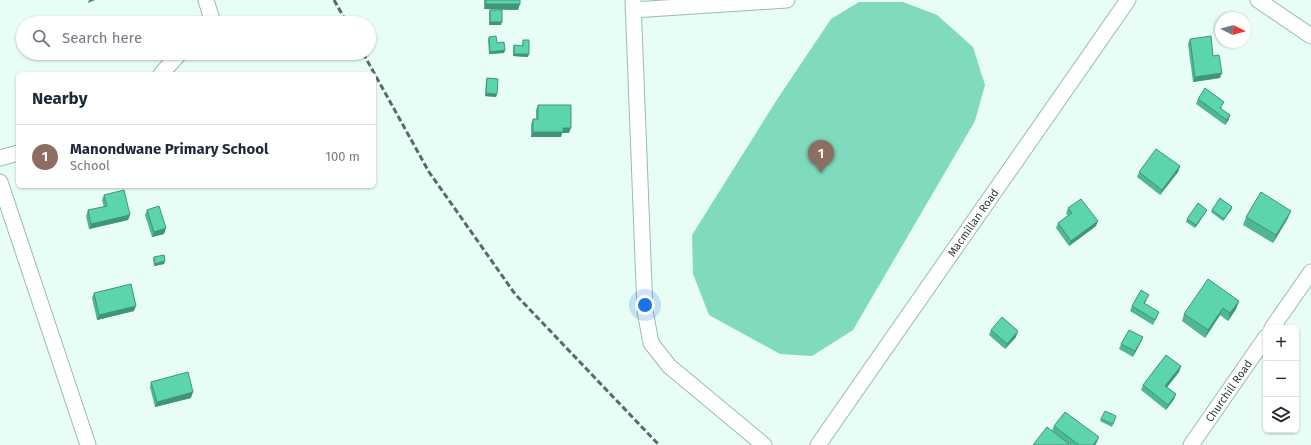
<!DOCTYPE html>
<html lang="en">
<head>
<meta charset="utf-8">
<style>
	body { margin:0; font-family:"Fira Sans",sans-serif; background:#f6f6f7; color:#1f2937 }
	.controls { position:absolute; right:12px; bottom:12px; display:grid; overflow:hidden; border-radius:6px; box-shadow:0 1px 3px #0004 }
	.controls button { width:36px; height:36px; display:grid; place-items:center; padding:0; border:0; border-bottom:1px solid #e0e1e3; background:#fff; color:#1f2937; font:20px sans-serif }
	.compass { position:absolute; left:1215px; top:12px; width:36px; height:36px; border-radius:50%; background:#fff; box-shadow:0 1px 3px #0004; rotate:95deg }
	.you { position:absolute; left:645px; top:305px; width:14px; height:14px; margin:-10px; border:3px solid #fff; border-radius:50%; background:#1a73e8; box-shadow:0 0 0 6px #1a73e833 }
	.badge { display:grid; place-items:center; width:26px; height:26px; border-radius:50%; background:#078567; color:#fff; font-size:13px; font-weight:700 }
	.pin { position:absolute; translate:-50% -33px; filter:drop-shadow(0 1px 2px #0008) }
	.pin::after { content:''; position:absolute; top:21px; width:14px; height:12px; background:inherit; clip-path:polygon(0 0,100% 0,50% 100%) }
	.list { margin:0; padding:0; list-style:none }
	h2 { display:flex; justify-content:space-between; align-items:center; height:52px; margin:0; padding:0 16px; font-size:17px }
	h2 small { font-size:13px; font-weight:400; color:#747a83 }
	.list li { display:grid; grid-template-columns:26px 1fr auto; gap:12px; align-items:center; box-sizing:border-box; height:64px; padding:0 16px; border-top:1px solid #e0e1e3 }
	.list b { display:block; font-size:15px; white-space:nowrap }
	.list p { margin:0; font-size:13px; white-space:nowrap; color:#747a83 }
	.list em { font-size:13px; font-style:normal; color:#747a83 }
	.icon { flex:none; width:22px; height:22px; fill:none; stroke:currentColor; stroke-width:2; stroke-linecap:round; stroke-linejoin:round }
	.map { position:relative; flex:none; width:1311px; height:445px; overflow:hidden }
	.search { position:absolute; background:#fff; box-shadow:0 1px 3px #0004; left:16px; top:16px; width:360px; height:44px; display:flex; align-items:center; gap:10px; box-sizing:border-box; padding:0 14px; border-radius:22px; color:#747a83; font-size:15px }
	.panel { position:absolute; background:#fff; box-shadow:0 1px 3px #0004; left:16px; top:72px; width:360px; height:116px; border-radius:6px }
	.map>svg:first-child { display:block }
	.green { fill:#80dbbc }
	.lines { fill:none; stroke-linecap:round; stroke-linejoin:round }
	.street-casing { stroke:#98bcae; stroke-width:17 }
	.street { stroke:#fff; stroke-width:15 }
	.rail { stroke:#5a6a64; stroke-width:3; stroke-dasharray:6 3; stroke-linecap:butt }
	.wall { fill:#4fb696 }
	.shaded-wall { fill:#40947a }
	.building { fill:#5cd4ae; stroke:#40947a }
	.labels { text-anchor:middle; dominant-baseline:central; stroke-width:4; stroke-linejoin:round; paint-order:stroke }
	.street-label { font-size:11px; fill:#2d3b36; stroke:#e8fef5 }
</style>
</head>
<body>
<div class="map">
<svg width="1311" height="445" viewBox="0 0 1311 445">
	<rect width="100%" height="100%" fill="#e8fef5"/>
	<polygon class="green" points="859,2 903,2 937,15 973,47 985,85 975,121 853,330 812,356 780,354 709,315 693,274 692,235 776,101 831,19"/>
	<g class="lines">
		<g class="street-casing">
			<g id="street">
				<polyline points="206,0 213,23"/>
				<polyline points="633,0 645,311 651,343 669,366 764,445"/>
				<polyline points="1258,0 1311,36"/>
				<polyline points="633,10 787,0"/>
				<polyline points="161,74 180,53"/>
				<polyline points="0,158 18,153"/>
				<polyline points="0,182 88,445"/>
				<polyline points="1272,328 1311,272"/>
				<path id="s1" d="M 818,445 L 1128,0"/>
				<path id="s2" d="M 1191,445 L 1266,337"/>
			</g>
		</g>
		<use href="#street" class="street"/>
		<g class="rail">
			<polyline points="334,0 347,23"/>
			<polyline points="363,53 429,172 515,294 659,445"/>
		</g>
	</g>
	<g class="wall">
		<polygon points="484,0 520,0 518,10 484,9"/>
		<polygon points="490,10 501,25 489,25 489,13"/>
		<polygon points="489,37 497,43 505,50 504,53 489,54 488,40"/>
		<polygon points="1190,39 1213,56 1220,78 1193,82 1188,44"/>
		<polygon points="523,40 528,57 513,56 513,48 514,45 522,46"/>
		<polygon points="487,78 497,94 496,97 485,96 486,80"/>
		<polygon points="1198,99 1222,107 1221,109 1230,115 1228,121 1225,125 1196,104"/>
		<polygon points="538,105 569,133 562,133 561,137 531,137 531,124 533,119 536,119 536,110"/>
		<polygon points="1180,166 1178,172 1160,195 1137,177 1139,172"/>
		<polygon points="104,195 130,215 128,220 89,229 86,216 88,210 104,207 102,200"/>
		<polygon points="1232,207 1231,210 1223,221 1211,212 1212,210"/>
		<polygon points="1068,208 1096,226 1069,246 1056,228 1058,223 1068,215 1066,214"/>
		<polygon points="147,210 164,234 152,237 145,215"/>
		<polygon points="1207,210 1206,212 1195,228 1186,222 1187,219"/>
		<polygon points="1246,217 1288,218 1273,243 1243,225"/>
		<polygon points="154,257 164,264 154,266 153,259"/>
		<polygon points="94,293 134,311 97,320 92,298"/>
		<polygon points="1147,300 1145,303 1157,317 1153,325 1130,311 1132,306"/>
		<polygon points="1239,301 1236,309 1228,321 1220,315 1205,338 1182,321 1184,314"/>
		<polygon points="991,330 1016,337 1005,349 989,335"/>
		<polygon points="1143,337 1133,357 1119,349 1121,344"/>
		<polygon points="1181,366 1179,372 1167,387 1176,394 1174,399 1166,410 1141,390 1143,385"/>
		<polygon points="151,382 191,398 155,407 150,387"/>
		<polygon points="1116,416 1112,427 1100,421 1101,419"/>
		<polygon points="1054,426 1097,442 1095,445 1070,445 1052,431"/>
	</g>
	<g class="shaded-wall">
		<polygon points="89,0 95,0 88,3"/>
		<polygon points="486,4 520,4 518,10 484,9"/>
		<polygon points="490,22 502,22 501,25 489,25"/>
		<polygon points="505,50 504,53 489,54 490,52"/>
		<polygon points="514,54 529,54 528,57 513,56"/>
		<polygon points="1222,73 1220,78 1193,82 1195,77"/>
		<polygon points="486,93 497,94 496,97 485,96"/>
		<polygon points="1230,115 1228,121 1225,125 1227,120"/>
		<polygon points="563,128 571,128 569,133 562,133 561,137 531,137 533,132"/>
		<polygon points="1180,166 1178,172 1160,195 1162,190"/>
		<polygon points="1232,207 1231,210 1223,221 1224,219"/>
		<polygon points="1207,210 1206,212 1195,228 1196,225"/>
		<polygon points="1291,211 1288,218 1273,243 1276,235"/>
		<polygon points="130,215 128,220 89,229 91,224"/>
		<polygon points="1098,221 1096,226 1069,246 1071,241"/>
		<polygon points="166,228 164,234 152,237 154,232"/>
		<polygon points="165,261 164,264 154,266 155,264"/>
		<polygon points="1239,301 1236,309 1228,321 1230,313"/>
		<polygon points="136,306 134,311 97,320 99,315"/>
		<polygon points="1223,308 1220,315 1205,338 1208,330"/>
		<polygon points="1018,331 1016,337 1005,349 1007,344"/>
		<polygon points="1143,337 1141,342 1133,357 1135,351"/>
		<polygon points="1181,366 1179,372 1164,391 1165,386"/>
		<polygon points="193,392 191,398 155,407 157,402"/>
		<polygon points="1176,394 1174,399 1166,410 1168,405"/>
		<polygon points="1099,437 1097,442 1095,445 1093,445"/>
	</g>
	<g class="building">
		<rect x="486" y="0" width="34" height="4"/>
		<rect x="490" y="10" width="12" height="12"/>
		<polygon points="496,36 497,43 504,42 505,50 490,52 489,37"/>
		<polygon points="1211,36 1213,56 1219,55 1222,73 1195,77 1190,39"/>
		<polygon points="523,40 529,40 529,54 514,54 514,45 523,46"/>
		<polygon points="487,78 498,79 497,94 486,93"/>
		<polygon points="1205,88 1224,102 1220,108 1230,115 1227,120 1198,99"/>
		<polygon points="538,105 571,105 571,128 563,128 563,132 533,132 533,119 538,119"/>
		<polygon points="1156,149 1180,166 1162,190 1139,172"/>
		<polygon points="124,190 130,215 91,224 88,210 107,206 104,195"/>
		<polygon points="1261,192 1291,211 1276,235 1246,217"/>
		<polygon points="1220,198 1232,207 1224,219 1212,210"/>
		<polygon points="1081,199 1098,221 1071,241 1058,223 1072,213 1068,208"/>
		<polygon points="1198,203 1207,210 1196,225 1187,219"/>
		<polygon points="159,206 166,228 154,232 147,210"/>
		<polygon points="164,255 165,261 155,264 154,257"/>
		<polygon points="1208,279 1239,301 1230,313 1223,308 1208,330 1184,314"/>
		<polygon points="131,284 136,306 99,315 94,293"/>
		<polygon points="1141,290 1149,295 1144,303 1159,312 1155,320 1132,306"/>
		<polygon points="1002,317 1018,331 1007,344 991,330"/>
		<polygon points="1129,330 1143,337 1135,351 1121,344"/>
		<polygon points="1166,355 1181,366 1165,386 1176,394 1168,405 1143,385"/>
		<polygon points="188,372 193,392 157,402 151,382"/>
		<polygon points="1105,411 1116,416 1113,424 1101,419"/>
		<polygon points="1065,412 1099,437 1093,445 1079,445 1054,426"/>
		<polygon points="1047,427 1069,444 1068,445 1033,445"/>
	</g>
	<g class="labels">
		<g class="street-label">
			<text stroke="none"><textPath href="#s1" startOffset="271">Macmillan Road</textPath></text>
			<text stroke="none"><textPath href="#s2" startOffset="66">Churchill Road</textPath></text>
		</g>
	</g>
</svg>
<div class="controls">
<button>+</button>
<button>−</button>
<button><svg class="icon" aria-label="layers" viewBox="0 0 24 24"><path d="M12 4l9 5-9 5-9-5zM3 14l9 5 9-5"/></svg></button>
</div>
<svg class="compass" viewBox="-18 -18 36 36"><path d="M0-13l5 13h-10z" fill="#e53935"/><path d="M0 13l5-13h-10z" fill="#747a83"/></svg>
<div class="you"></div>
<div class="pin badge" style="left:821px;top:173px;background:#8d6e63">1</div>
<div class="search"><svg class="icon" aria-label="search" viewBox="0 0 24 24"><circle cx="10" cy="10" r="6"/><path d="M15 15l6 6"/></svg>Search here</div>
<section class="panel">
<h2>Nearby<small></small></h2>
<ul class="list">
<li><span class="badge" style="background:#8d6e63">1</span><div><b>Manondwane Primary School</b><p>School</p></div><em>100 m</em></li>
</ul>
</section>
</div>
</body>
</html>
